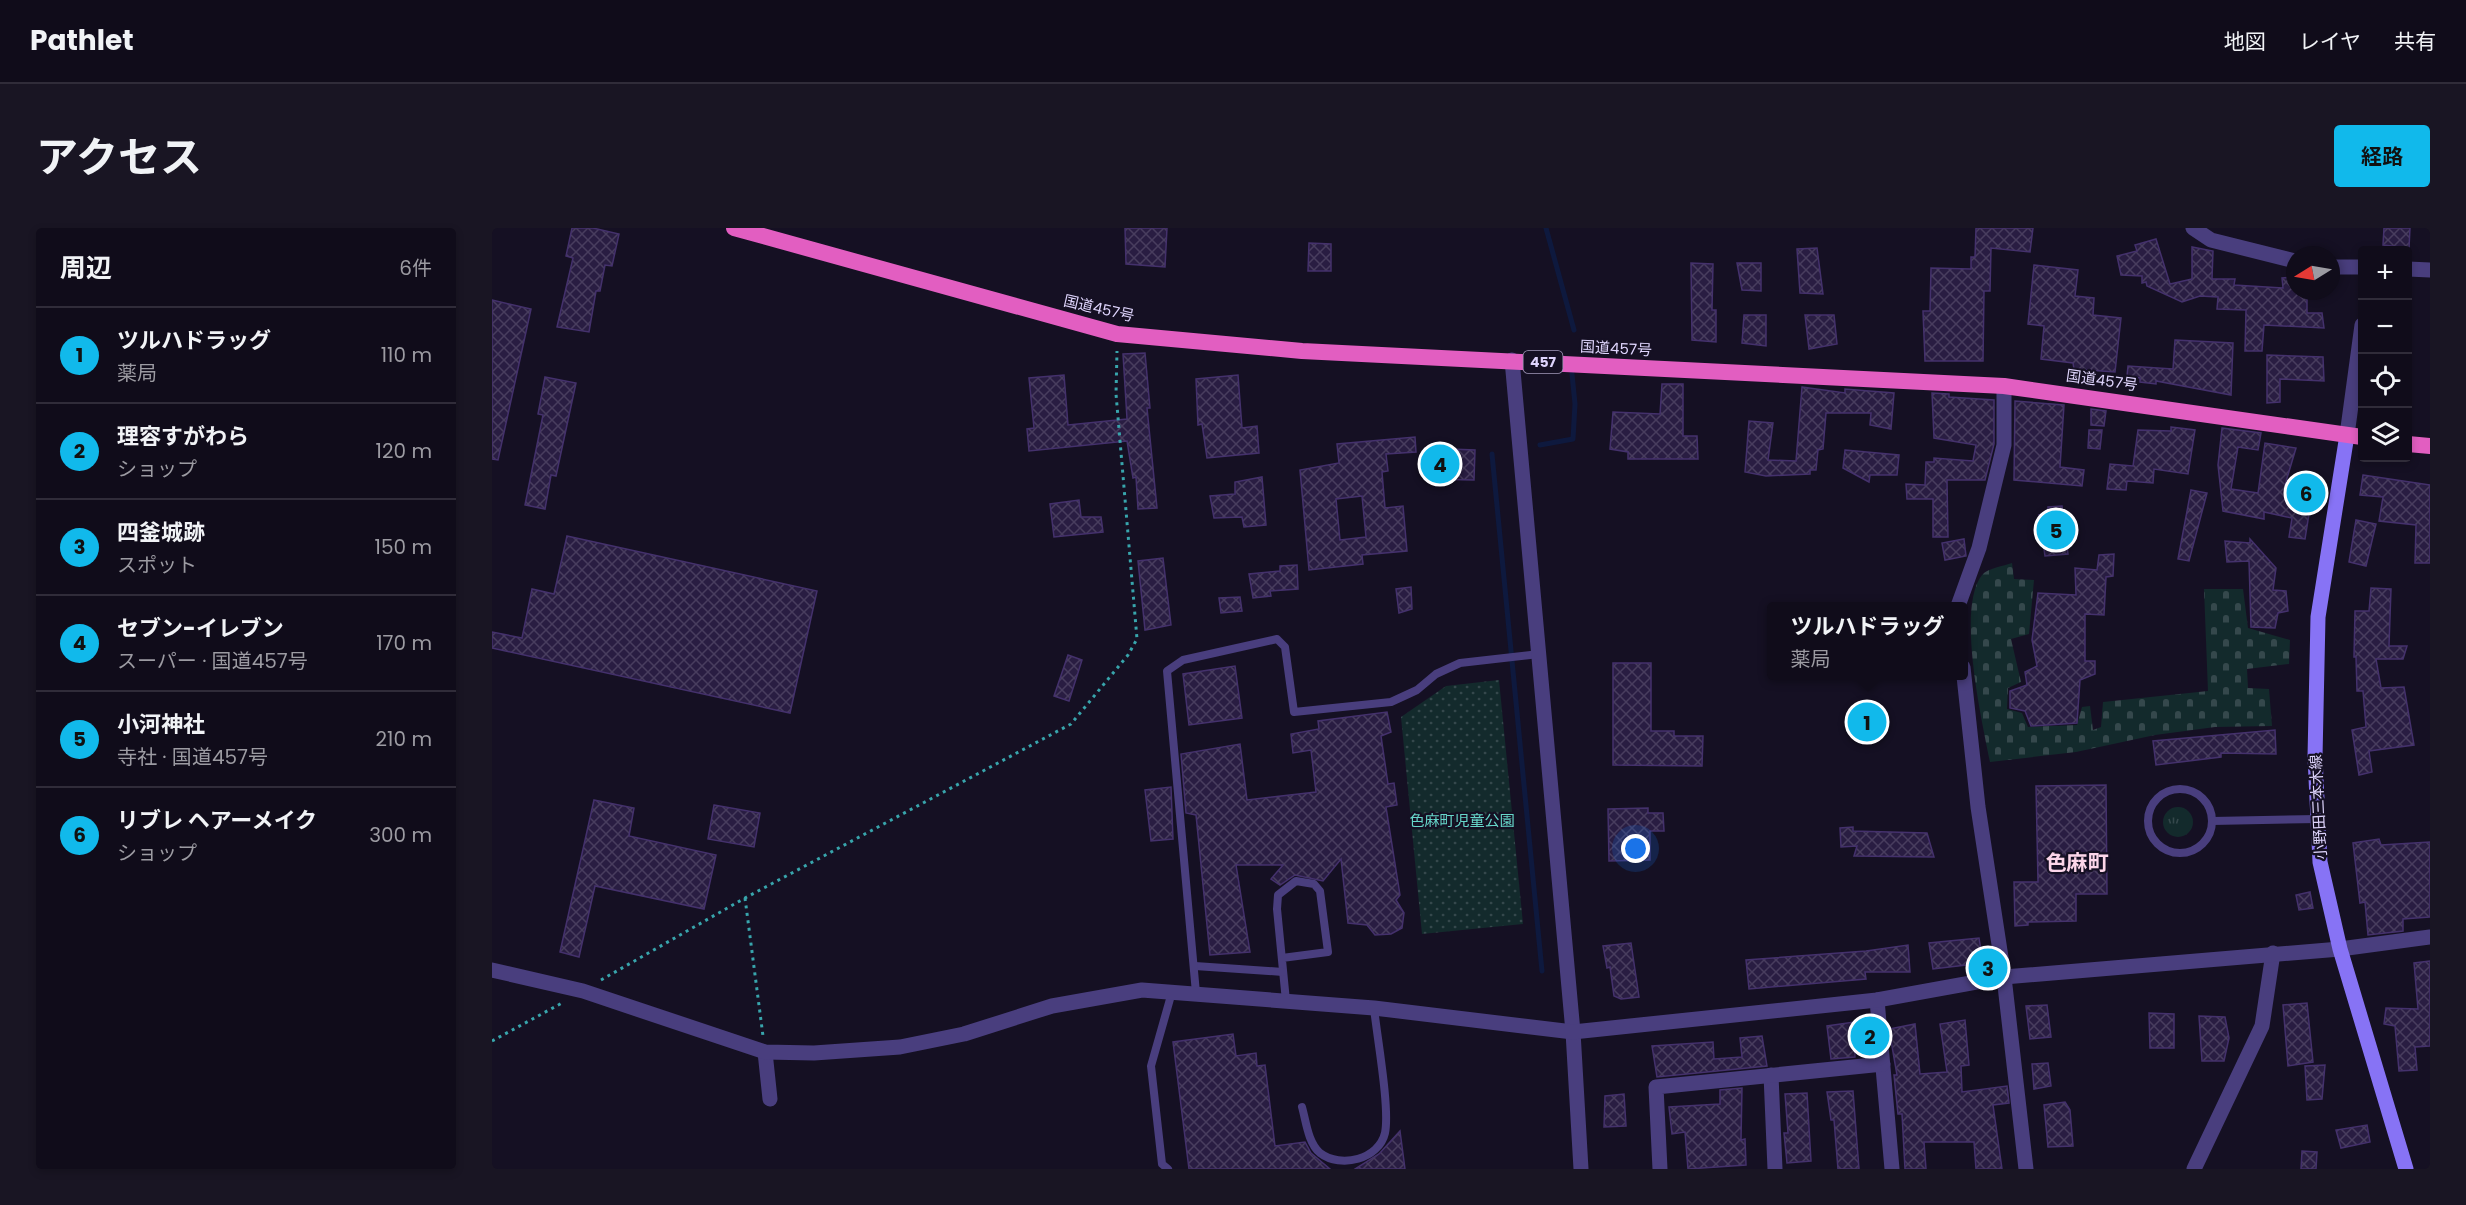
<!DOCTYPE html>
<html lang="ja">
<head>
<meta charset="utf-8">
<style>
	body { margin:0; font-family:Poppins,"Noto Sans JP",sans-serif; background:#191523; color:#f1f3f6 }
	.controls { position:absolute; right:18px; top:18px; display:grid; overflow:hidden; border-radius:6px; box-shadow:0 3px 9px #0003 }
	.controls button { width:54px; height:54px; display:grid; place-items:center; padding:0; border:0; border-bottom:2px solid #302c39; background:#100c1a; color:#f1f3f6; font:30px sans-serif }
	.compass { position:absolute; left:1794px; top:18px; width:54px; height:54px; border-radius:50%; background:#100c1a; box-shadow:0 3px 9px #0003; rotate:259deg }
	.you { position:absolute; left:1144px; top:621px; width:21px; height:21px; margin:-15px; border:4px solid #fff; border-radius:50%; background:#1a73e8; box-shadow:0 0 0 9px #1a73e833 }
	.badge { display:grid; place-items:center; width:39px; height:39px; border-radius:50%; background:#11b9eb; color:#111; font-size:20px; font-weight:700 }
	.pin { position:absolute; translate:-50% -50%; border:3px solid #fff; box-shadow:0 2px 6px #0006 }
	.popup { position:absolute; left:1275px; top:374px; width:201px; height:78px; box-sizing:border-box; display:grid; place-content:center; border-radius:6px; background:#100c1a; filter:drop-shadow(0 2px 4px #0005); font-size:20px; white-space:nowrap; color:#9c9ba2 }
	.popup b { font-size:22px; color:#f1f3f6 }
	.popup::after { content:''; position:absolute; left:50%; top:100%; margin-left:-12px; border:12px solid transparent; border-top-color:#100c1a }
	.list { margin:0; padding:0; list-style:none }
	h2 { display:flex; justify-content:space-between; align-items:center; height:78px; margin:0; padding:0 24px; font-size:26px }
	h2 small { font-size:20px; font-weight:400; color:#9c9ba2 }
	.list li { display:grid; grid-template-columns:39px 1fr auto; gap:18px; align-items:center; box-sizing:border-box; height:96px; padding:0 24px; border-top:2px solid #302c39 }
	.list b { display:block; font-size:22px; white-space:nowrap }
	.list p { margin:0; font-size:20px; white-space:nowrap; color:#9c9ba2 }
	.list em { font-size:20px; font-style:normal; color:#9c9ba2 }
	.icon { flex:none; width:33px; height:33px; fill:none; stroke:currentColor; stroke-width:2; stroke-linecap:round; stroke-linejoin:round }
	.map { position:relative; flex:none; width:1938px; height:941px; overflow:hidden; border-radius:6px }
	header { display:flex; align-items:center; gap:36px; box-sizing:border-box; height:84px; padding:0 30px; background:#100c1a; border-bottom:2px solid #302c39 }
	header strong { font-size:28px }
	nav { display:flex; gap:33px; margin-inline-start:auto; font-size:21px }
	.intro { display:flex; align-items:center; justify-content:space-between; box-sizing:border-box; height:144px; padding:0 36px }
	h1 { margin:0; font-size:42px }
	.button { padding:15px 27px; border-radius:6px; background:#11b9eb; color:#111; font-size:21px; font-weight:700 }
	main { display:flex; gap:36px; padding:0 36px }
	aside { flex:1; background:#100c1a; border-radius:6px; box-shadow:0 3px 9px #0003 }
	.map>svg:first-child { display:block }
	.grass { fill:url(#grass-tufts) }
	.cemetery { fill:url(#cemetery-stones) }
	.park { fill:url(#park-dots) }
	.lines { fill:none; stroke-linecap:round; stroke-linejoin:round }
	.stream { stroke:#0e193e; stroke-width:5 }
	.building { fill:url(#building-cross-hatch); stroke:#44316c; stroke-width:1.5; fill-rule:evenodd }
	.path { stroke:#38a5ac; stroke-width:3; stroke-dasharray:3 4.5; stroke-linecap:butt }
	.service { stroke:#493e7e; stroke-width:8 }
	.minor { stroke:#493e7e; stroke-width:15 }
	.tertiary { stroke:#493e7e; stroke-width:15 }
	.secondary { stroke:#8773f5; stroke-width:15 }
	.trunk { stroke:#e25ec1; stroke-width:16 }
	.labels { text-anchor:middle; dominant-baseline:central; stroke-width:4.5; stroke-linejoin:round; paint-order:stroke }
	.shield { fill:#151023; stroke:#a299bb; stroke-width:1.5 }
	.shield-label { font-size:14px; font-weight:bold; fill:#ded4fc }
	.street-label { font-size:15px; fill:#ded4fc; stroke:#151023 }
	.park-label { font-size:15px; fill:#66d6c9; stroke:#151023 }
	.district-label { font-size:21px; font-weight:bold; fill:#fcd6e9; stroke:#151023 }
</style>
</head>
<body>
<header>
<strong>Pathlet</strong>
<nav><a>地図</a><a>レイヤ</a><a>共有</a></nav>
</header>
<div class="intro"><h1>アクセス</h1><a class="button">経路</a></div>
<main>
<aside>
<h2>周辺<small>6件</small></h2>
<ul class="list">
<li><span class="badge">1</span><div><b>ツルハドラッグ</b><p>薬局</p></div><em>110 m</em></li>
<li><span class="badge">2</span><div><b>理容すがわら</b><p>ショップ</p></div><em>120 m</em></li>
<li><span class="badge">3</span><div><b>四釜城跡</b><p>スポット</p></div><em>150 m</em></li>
<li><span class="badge">4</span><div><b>セブン-イレブン</b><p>スーパー · 国道457号</p></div><em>170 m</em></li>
<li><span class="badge">5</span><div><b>小河神社</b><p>寺社 · 国道457号</p></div><em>210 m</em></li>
<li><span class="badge">6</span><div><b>リブレ ヘアーメイク</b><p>ショップ</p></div><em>300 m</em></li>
</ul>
</aside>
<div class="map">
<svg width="1938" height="941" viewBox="0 0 1938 941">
	<defs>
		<pattern id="grass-tufts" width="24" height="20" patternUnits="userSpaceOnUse" patternTransform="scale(1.5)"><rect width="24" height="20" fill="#132a2c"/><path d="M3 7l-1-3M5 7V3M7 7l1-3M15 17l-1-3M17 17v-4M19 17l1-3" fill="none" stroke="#35484c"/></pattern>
		<pattern id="cemetery-stones" width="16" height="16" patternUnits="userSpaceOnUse" patternTransform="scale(1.5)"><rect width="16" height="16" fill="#132a2c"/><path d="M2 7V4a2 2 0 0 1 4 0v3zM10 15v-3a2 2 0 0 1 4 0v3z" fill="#35484c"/></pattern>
		<pattern id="park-dots" width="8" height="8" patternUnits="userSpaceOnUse" patternTransform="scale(1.5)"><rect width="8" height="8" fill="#132a2c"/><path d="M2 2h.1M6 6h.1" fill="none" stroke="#35484c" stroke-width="1.8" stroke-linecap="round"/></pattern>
		<pattern id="building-cross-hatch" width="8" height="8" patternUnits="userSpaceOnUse" patternTransform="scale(1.5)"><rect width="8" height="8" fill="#291d42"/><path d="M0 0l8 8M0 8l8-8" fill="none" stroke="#483d5e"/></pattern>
	</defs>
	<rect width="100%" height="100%" fill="#151023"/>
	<circle class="grass" cx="1686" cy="594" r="15"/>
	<path class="cemetery" d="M 1520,335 L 1522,351 L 1542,352 L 1537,406 L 1519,411 L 1529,454 L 1516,460 L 1515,481 L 1530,485 L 1536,499 L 1585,497 L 1590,479 L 1598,478 L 1601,502 L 1609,499 L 1611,474 L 1716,463 L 1712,361 L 1751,361 L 1756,400 L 1798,412 L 1797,436 L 1755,441 L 1756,460 L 1777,461 L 1780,498 L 1723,499 L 1663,507 L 1584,524 L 1498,534 C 1490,493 1464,380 1490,347 C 1496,340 1512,338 1520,335 Z"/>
	<polygon class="park" points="1007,452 1031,696 930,706 909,489 954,458"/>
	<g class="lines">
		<g class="stream">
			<polyline points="1054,0 1082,102"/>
			<polyline points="1048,217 1081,211 1083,176 1080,146"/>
			<polyline points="1000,226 1050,743"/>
		</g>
	</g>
	<g class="building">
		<polygon points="80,0 101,0 127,6 120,38 113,37 108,63 104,63 97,104 65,99 81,30 74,28"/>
		<polygon points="633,0 675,0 673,39 634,36"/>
		<polygon points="1484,0 1541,0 1538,24 1499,20 1498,63 1492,63 1491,133 1433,133 1431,83 1438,83 1439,40 1479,41 1479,29 1483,29"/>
		<polygon points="1892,0 1918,0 1917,20 1891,17"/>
		<polygon points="1664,11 1678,56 1700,51 1700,19 1721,23 1720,51 1743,51 1742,57 1791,60 1790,50 1803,49 1803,63 1815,63 1815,85 1830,85 1832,100 1772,97 1770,123 1753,123 1754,82 1725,81 1726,69 1708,68 1690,74 1655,58 1654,54 1650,55 1650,48 1629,47 1625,28 1645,23 1643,17"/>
		<polygon points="817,15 839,16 839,43 816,43"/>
		<polygon points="1325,20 1331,66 1308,65 1305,21"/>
		<polygon points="1199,35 1221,36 1220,82 1224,82 1224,114 1200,112"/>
		<polygon points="1245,35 1269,35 1269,63 1250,62"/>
		<polygon points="1542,37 1586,42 1583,68 1602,70 1601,87 1629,90 1623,144 1582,141 1581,135 1549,131 1552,98 1536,96"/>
		<polygon points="0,72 39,81 6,232 0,231"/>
		<polygon points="1252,87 1274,87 1274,118 1250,115"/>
		<polygon points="1313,87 1342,87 1345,116 1317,121"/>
		<polygon points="1683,112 1741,115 1739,167 1664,153 1664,156 1648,154 1648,150 1635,148 1636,138 1681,141"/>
		<polygon points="653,125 658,180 655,180 665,280 646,281 644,249 641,250 635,213 537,223 535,201 542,200 537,150 572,147 576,197 635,191 631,126"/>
		<polygon points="1775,127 1831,129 1832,153 1788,151 1788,174 1775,175"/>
		<polygon points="746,147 750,200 765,198 767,225 715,230 710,196 706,197 704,151"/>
		<polygon points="53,149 84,155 64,248 59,247 53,281 33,277 51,187 46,186"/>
		<polygon points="1170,156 1191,156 1191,208 1205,208 1206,231 1136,231 1136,224 1118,221 1121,184 1168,186"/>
		<polygon points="1310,159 1353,165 1353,161 1402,165 1399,201 1378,197 1379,185 1334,185 1331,221 1326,222 1324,242 1318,242 1318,246 1274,248 1253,244 1257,193 1281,195 1276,232 1304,233"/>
		<polygon points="1440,165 1457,166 1457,169 1502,172 1502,216 1493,252 1455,252 1456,309 1441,309 1441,271 1415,271 1414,256 1433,257 1434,234 1442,234 1442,230 1481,233 1484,217 1442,210"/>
		<polygon points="1523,173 1572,177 1568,239 1592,242 1590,258 1522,252"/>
		<polygon points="1599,181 1614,183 1612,198 1599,197"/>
		<polygon points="1679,199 1703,202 1696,246 1662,241 1661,255 1635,253 1634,262 1615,261 1618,236 1641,238 1646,202 1679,203"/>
		<polygon points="1730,200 1769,205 1766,222 1746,219 1739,261 1766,265 1773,215 1804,220 1793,257 1821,261 1813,311 1797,309 1800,290 1772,284 1772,291 1731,283 1726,237"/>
		<polygon points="1597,202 1610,202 1608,221 1596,220"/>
		<path d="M 923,209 L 924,224 L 894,226 L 896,243 L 890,244 L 893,280 L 911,278 L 915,323 L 870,327 L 871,336 L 817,342 L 808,242 L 847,235 L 845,216 ZM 870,268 L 874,309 L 848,312 L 844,271 Z"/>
		<polygon points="933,220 983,222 982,252 932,251"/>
		<polygon points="1353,222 1407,227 1405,247 1378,247 1377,254 1351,240"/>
		<polygon points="1871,247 1938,257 1938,335 1923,335 1924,297 1887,293 1891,269 1868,267"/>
		<polygon points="770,249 774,297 752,299 750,289 722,290 718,268 743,266 743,254"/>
		<polygon points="1699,262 1715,265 1697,333 1686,331"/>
		<polygon points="587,272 589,289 609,289 611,304 562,309 558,276"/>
		<polygon points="1570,278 1576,326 1553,328 1547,287 1556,286 1556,279"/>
		<polygon points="1864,292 1884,296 1874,338 1857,334"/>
		<polygon points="75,308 325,363 298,485 0,420 0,404 30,410 40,361 62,366"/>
		<polygon points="1472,311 1474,328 1453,332 1450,315"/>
		<polygon points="1758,311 1784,340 1781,362 1794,363 1796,383 1786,385 1783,400 1759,399 1757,333 1735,334 1733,313 1758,315"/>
		<polygon points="1622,326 1621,348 1614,349 1612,387 1593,386 1593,433 1603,433 1603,446 1588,452 1585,495 1539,498 1533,483 1518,480 1518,463 1535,457 1533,444 1545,438 1540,412 1546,365 1584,367 1583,340 1605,342 1607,327"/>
		<polygon points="671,330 679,397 653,402 646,333"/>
		<polygon points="805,337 806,361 778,363 779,368 761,370 757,346 788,343 788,338"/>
		<polygon points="919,359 920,381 907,385 904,361"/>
		<polygon points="1879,360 1899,361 1897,418 1915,418 1911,431 1884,431 1889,460 1912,459 1922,517 1877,523 1880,544 1867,547 1860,502 1874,499 1871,463 1865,463 1864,429 1862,429 1863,383 1877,383"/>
		<polygon points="748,369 750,383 729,385 727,370"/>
		<polygon points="576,427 590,432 577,473 562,468"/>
		<polygon points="1121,435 1159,435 1159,503 1182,503 1182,508 1211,508 1210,538 1121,537"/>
		<polygon points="743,438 750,490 697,497 691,446"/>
		<polygon points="895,484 899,504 889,508 896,556 902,555 905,577 894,579 908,667 904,672 912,685 910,700 899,706 883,707 875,697 856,695 849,631 831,653 803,647 788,657 779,651 791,637 744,637 758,724 718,727 704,587 694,585 689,526 748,516 755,572 824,564 819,522 801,525 799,506 827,501 826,493"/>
		<polygon points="1783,502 1784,526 1729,525 1729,529 1664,537 1661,513"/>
		<polygon points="1614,557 1615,666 1584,666 1584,693 1536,694 1536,697 1523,698 1522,654 1546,654 1544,558"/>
		<polygon points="679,559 681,611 659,613 653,562"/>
		<polygon points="102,572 142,580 137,608 224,627 212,681 103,658 87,729 68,724"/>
		<polygon points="222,577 268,585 262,619 216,611"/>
		<polygon points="1156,580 1156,585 1171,585 1172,603 1158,603 1158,632 1117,633 1116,581"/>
		<polygon points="1361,599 1361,603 1435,605 1442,629 1362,628 1365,618 1349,619 1348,600"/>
		<polygon points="1887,611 1889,617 1938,614 1938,689 1911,691 1911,703 1876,707 1873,674 1868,675 1861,615"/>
		<polygon points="1818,664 1821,680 1807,682 1804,667"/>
		<polygon points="1487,710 1491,735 1441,741 1437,715"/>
		<polygon points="1139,715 1147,769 1129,771 1122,768 1118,739 1115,740 1111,718"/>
		<polygon points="1416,717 1418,744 1373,744 1374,751 1257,761 1254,732 1374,723"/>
		<polygon points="1938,733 1938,818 1923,819 1925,842 1907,843 1903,798 1892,796 1894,780 1926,781 1922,735"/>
		<polygon points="1815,775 1821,834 1796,838 1791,777"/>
		<polygon points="1555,777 1559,809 1538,811 1534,778"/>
		<polygon points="1657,785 1682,786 1682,820 1658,820"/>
		<polygon points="1707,788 1733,789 1737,810 1732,833 1710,833"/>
		<polygon points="1473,792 1477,837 1469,838 1470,864 1515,858 1517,875 1501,877 1510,941 1484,941 1482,914 1432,914 1434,941 1413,941 1410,886 1406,886 1402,847 1405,847 1397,801 1423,796 1428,846 1455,844 1448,796"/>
		<polygon points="1362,794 1363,829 1339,831 1335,798"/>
		<polygon points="741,806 744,828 764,825 765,838 773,837 783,918 813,914 819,925 838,941 697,941 681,814"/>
		<polygon points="1270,808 1275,838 1165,849 1160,818 1221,814 1222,831 1250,829 1248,810"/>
		<polygon points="1556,835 1559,858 1542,861 1540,836"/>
		<polygon points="1833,837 1830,871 1815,872 1813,838"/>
		<polygon points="1250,860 1249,912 1253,911 1254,937 1196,941 1193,904 1180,906 1177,879 1228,876 1228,862"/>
		<polygon points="1361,863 1367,941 1346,941 1342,892 1339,892 1335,864"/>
		<polygon points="1315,865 1319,933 1295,935 1292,905 1296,905 1293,866"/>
		<polygon points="1132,866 1134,898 1112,899 1113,868"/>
		<polygon points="1573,874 1578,882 1581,918 1556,919 1552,877"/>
		<polygon points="1875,897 1878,914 1849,920 1844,902"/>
		<polygon points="908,903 913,941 863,941 887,926"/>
		<polygon points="1810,923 1825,924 1824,941 1809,941"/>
	</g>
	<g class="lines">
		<g class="path">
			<polyline points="253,670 271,808"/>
			<polyline points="109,752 253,670 579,496 636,427 645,411 624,166 625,123"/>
			<polyline points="0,813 70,775"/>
		</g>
		<g class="service">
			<circle cx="1688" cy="593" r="32"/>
			<polyline points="1720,593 1826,591"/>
			<polyline points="790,730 836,724 828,663 822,656 804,653 786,667 785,681 794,773"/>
			<polyline points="703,738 791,744"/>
			<polyline points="704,765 675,443 691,432 785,411 793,419 802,484 899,474 925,462 944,446 968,435 1047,426"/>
			<path d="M 810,879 C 814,893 816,915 828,925 C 849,941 887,931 893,905 C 898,880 885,809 882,780"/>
			<polyline points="676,941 670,936 659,838 680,764"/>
		</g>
		<g class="minor">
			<polyline points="1701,0 1719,12 1803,33"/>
			<polyline points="1839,39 1870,39"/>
			<polyline points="1916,41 1938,42"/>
			<polyline points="1855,207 1870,97"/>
			<polyline points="1466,378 1487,320 1512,217 1512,158"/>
			<polyline points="1471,439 1486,579 1512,749 1534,941"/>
			<polyline points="1848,721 1938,709"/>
			<polyline points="1385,772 1400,941"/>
			<polyline points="273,824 278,871"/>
			<polyline points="1279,847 1283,941"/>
			<polyline points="1168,941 1164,859 1391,836"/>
			<polyline points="1702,941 1770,798 1781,725"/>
		</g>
		<g class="tertiary">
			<polyline points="1020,132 1081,804 1089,941"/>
			<polyline points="0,742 91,763 273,824 322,825 408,819 472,806 560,778 650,762 882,780 1081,804 1385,772 1512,749 1848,721"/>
		</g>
		<polyline class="secondary" points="1855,207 1826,389 1823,529 1828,634 1848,721 1914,941"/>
		<g class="trunk">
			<polyline points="242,0 625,106 810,123 1512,158 1870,209"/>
			<polyline points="1916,216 1938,218"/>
		</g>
	</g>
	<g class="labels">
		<rect class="shield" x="1031.5" y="123" width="39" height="22" rx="4.5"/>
		<g class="shield-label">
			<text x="1051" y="134">457</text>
		</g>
		<g class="street-label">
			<text transform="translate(607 80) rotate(13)">国道457号</text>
			<text transform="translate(1124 120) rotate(3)">国道457号</text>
			<text transform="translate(1610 152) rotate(8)">国道457号</text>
			<text transform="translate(1826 579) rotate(-93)">小野田三本木線</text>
		</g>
		<g class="park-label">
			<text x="970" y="592">色麻町児童公園</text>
		</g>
		<g class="district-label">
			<text x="1585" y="634">色麻町</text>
		</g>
	</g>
</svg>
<div class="controls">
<button>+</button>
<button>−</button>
<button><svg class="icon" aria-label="locate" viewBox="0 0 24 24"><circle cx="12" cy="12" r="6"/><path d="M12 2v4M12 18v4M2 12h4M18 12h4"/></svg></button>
<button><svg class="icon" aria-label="layers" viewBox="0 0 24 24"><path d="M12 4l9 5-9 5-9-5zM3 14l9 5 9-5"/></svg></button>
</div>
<svg class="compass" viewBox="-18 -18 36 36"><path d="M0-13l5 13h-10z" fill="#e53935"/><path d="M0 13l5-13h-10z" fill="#9c9ba2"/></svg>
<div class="you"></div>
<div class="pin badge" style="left:1375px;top:494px">1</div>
<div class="popup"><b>ツルハドラッグ</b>薬局</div>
<div class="pin badge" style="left:1378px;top:808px">2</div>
<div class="pin badge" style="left:1496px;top:740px">3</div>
<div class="pin badge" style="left:948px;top:236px">4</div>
<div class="pin badge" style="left:1564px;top:302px">5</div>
<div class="pin badge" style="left:1814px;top:265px">6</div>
</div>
</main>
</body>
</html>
